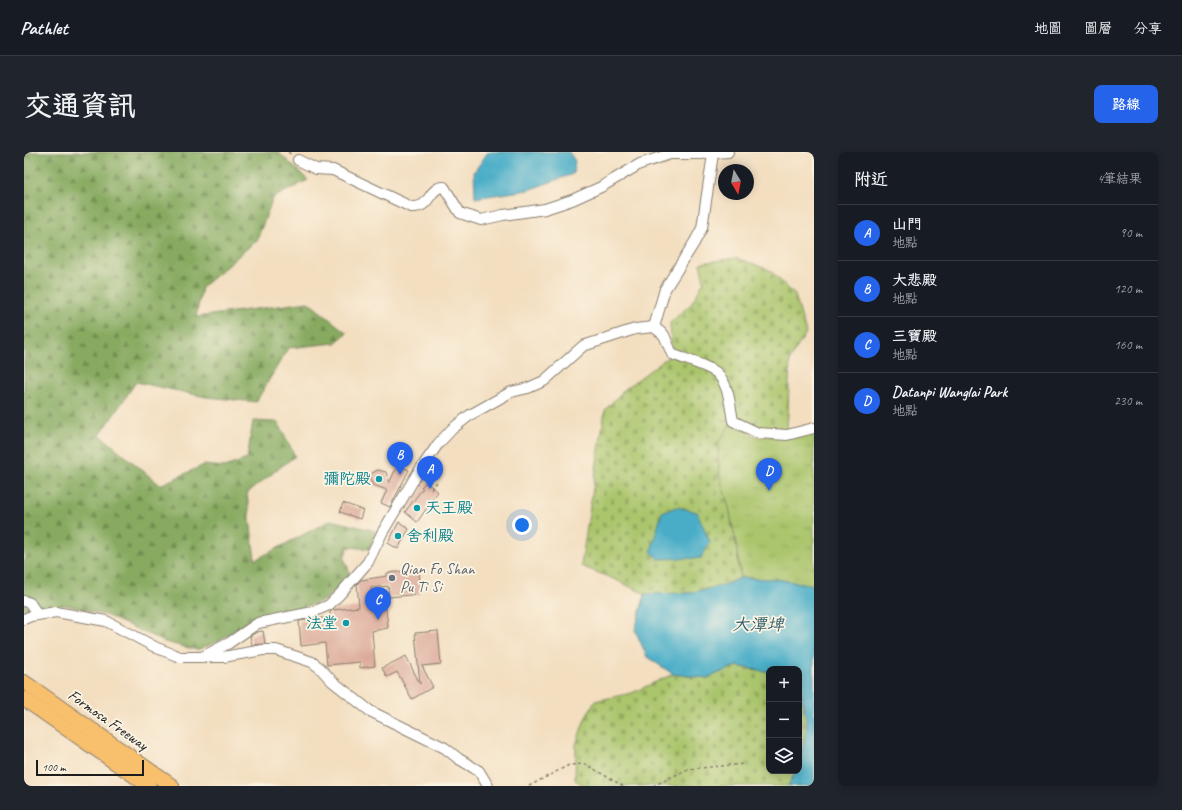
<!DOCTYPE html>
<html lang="zh-TW">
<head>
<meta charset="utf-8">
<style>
	body { margin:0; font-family:Caveat,"LXGW WenKai TC",sans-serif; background:#20242c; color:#f1f3f6 }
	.controls { position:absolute; right:12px; bottom:12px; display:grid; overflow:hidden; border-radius:8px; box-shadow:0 2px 10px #0003 }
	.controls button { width:36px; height:36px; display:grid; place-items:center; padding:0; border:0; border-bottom:1px solid #363941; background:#171b24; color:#f1f3f6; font:20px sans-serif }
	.compass { position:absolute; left:694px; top:12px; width:36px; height:36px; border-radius:50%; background:#171b24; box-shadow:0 2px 10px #0003; rotate:170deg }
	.scale { position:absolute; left:12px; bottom:10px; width:108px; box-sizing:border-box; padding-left:4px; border:2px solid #1c1c1c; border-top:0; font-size:11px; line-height:14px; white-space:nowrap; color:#1c1c1c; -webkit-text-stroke:3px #fcf5e5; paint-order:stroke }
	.you { position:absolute; left:498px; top:373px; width:14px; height:14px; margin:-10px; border:3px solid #fff; border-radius:50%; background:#1a73e8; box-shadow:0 0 0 6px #1a73e833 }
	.badge { display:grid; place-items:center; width:26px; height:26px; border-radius:50%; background:#2563eb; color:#fff; font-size:13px; font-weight:700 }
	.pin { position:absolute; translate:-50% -33px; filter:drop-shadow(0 1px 2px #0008) }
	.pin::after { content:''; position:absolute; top:21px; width:14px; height:12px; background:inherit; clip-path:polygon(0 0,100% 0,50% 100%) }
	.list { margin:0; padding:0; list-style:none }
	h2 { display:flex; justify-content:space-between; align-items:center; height:52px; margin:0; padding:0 16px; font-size:17px }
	h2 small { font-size:13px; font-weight:400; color:#9ea1a6 }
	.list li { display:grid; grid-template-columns:26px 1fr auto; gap:12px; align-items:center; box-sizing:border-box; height:56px; padding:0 16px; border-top:1px solid #363941 }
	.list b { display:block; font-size:15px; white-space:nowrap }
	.list p { margin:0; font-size:13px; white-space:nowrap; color:#9ea1a6 }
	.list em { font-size:13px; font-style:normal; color:#9ea1a6 }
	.icon { flex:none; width:22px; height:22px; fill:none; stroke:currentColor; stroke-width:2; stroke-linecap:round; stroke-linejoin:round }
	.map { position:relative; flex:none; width:790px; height:634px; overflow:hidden; border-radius:8px }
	header { display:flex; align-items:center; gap:24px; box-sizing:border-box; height:56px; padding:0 20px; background:#171b24; border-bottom:1px solid #363941 }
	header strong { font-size:19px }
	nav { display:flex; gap:22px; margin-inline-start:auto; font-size:14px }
	.intro { display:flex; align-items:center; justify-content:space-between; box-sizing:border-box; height:96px; padding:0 24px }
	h1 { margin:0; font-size:28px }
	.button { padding:10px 18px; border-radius:8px; background:#2563eb; color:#fff; font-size:14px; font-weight:700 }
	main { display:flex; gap:24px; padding:0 24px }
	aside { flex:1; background:#171b24; border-radius:8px; box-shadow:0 2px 10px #0003 }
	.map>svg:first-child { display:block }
	.grass { fill:url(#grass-tufts); stroke:#637044 }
	.forest { fill:url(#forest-firs); stroke:#52633e }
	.cemetery { fill:url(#cemetery-stones); stroke:#637044 }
	.water { fill:#48adc7; stroke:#326472 }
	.building { fill:#daa594 }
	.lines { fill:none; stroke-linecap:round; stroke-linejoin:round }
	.minor-casing { stroke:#887d6e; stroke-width:12 }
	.highway-casing { stroke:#887d6e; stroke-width:16 }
	.path { stroke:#887d6e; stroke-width:1.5; stroke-dasharray:3 3; stroke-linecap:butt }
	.minor { stroke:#fff; stroke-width:10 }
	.highway { stroke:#f8bf6c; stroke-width:14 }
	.culture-dot { fill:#0f9aa8; stroke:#fcf5e5; stroke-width:1.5 }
	.worship-dot { fill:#6b7280; stroke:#fcf5e5; stroke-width:1.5 }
	.labels { text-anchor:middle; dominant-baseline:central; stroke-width:3.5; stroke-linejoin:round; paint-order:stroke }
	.culture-label { font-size:16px; fill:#0d838f; stroke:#fcf5e5; text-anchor:end }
	.worship-label { font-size:16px; fill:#5b616d; stroke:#fcf5e5; text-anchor:start }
	.street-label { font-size:16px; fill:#1c1c1c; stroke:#fcf5e5 }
	.water-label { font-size:17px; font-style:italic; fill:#305d69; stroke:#fcf5e5 }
</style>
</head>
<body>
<header>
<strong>Pathlet</strong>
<nav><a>地圖</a><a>圖層</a><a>分享</a></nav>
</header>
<div class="intro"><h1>交通資訊</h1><a class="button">路線</a></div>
<main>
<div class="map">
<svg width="790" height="634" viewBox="0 0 790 634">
	<defs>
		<pattern id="grass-tufts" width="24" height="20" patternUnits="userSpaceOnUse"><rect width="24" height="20" fill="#aac56c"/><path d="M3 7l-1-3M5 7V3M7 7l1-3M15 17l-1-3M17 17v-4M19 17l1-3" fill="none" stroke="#92a95d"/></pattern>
		<pattern id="forest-firs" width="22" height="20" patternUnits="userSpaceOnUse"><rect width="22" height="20" fill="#87aa60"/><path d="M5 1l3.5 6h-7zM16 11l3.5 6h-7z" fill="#6e8a4e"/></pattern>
		<pattern id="cemetery-stones" width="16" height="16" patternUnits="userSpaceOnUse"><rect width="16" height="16" fill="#aac56c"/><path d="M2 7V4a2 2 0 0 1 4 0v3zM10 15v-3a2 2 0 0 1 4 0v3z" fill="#92a95d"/></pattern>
	</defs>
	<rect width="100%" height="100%" fill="#fcf5e5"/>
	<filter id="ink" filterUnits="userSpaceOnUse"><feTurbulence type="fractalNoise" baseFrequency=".025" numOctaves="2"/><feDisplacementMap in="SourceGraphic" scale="8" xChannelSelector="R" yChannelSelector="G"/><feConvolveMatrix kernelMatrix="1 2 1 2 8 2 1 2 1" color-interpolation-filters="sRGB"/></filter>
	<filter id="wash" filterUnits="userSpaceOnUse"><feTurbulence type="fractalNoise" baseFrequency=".012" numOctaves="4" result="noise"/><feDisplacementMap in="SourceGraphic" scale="16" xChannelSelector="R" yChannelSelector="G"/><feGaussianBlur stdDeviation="0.9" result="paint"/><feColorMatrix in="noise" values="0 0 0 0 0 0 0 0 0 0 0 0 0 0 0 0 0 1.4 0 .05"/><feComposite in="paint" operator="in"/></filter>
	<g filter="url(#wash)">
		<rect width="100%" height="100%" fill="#f3dec0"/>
		<polygon class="grass" points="707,270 734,285 790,280 790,433 751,427 717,426 712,392 705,356 695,322 694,291"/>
		<polygon class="forest" points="0,0 254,0 284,28 249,46 233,88 178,135 172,165 284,150 323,181 311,191 264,196 232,250 182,245 112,230 76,283 136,333 180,313 201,315 223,307 229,269 254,270 271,304 223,341 231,408 307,368 352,379 345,397 324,395 320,406 326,421 311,439 301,448 278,456 231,465 193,490 173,498 141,490 84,464 42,453 15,455 0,460"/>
		<g class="cemetery">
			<polygon points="712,106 746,118 771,143 782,181 766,207 763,283 707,271 694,291 695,322 705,356 712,392 716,426 697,434 665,441 621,442 592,428 557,414 581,258 601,237 648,202 646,171 668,151 680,129 676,111"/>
			<polygon points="712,514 745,520 745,619 772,619 764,634 561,634 551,628 552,592 561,567 571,549 608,541 649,522 683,526"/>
			<polygon points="775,538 777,540 783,574 775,613"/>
		</g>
		<g class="water">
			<polygon points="464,0 545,0 551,9 549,22 504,38 451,46 450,20"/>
			<polygon points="653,355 673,360 686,390 677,406 634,407 627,399 638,360"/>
			<polygon points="717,426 751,427 790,433 790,634 764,634 772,619 775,619 775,613 783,574 777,540 775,538 775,517 745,517 745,520 712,514 683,526 649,522 623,505 611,478 621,442 665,441 697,434"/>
		</g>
		<g id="blocks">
			<g class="building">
				<polygon points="374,313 385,318 366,355 357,351 363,338 349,333 346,327 348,321 354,318 362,320 365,331"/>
				<polygon points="402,330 414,340 404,352 405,353 393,370 381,360 399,336 397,335"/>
				<polygon points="319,351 339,358 336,367 316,360"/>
				<polygon points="375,370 385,377 374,397 364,391"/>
				<polygon points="395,418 397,442 365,445 364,434 347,436 349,458 362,456 364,476 348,479 351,514 336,516 336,510 303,513 301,491 277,494 275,469 306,465 306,460 309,458 335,455 333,432 337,428 363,424 363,421"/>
				<polygon points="239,479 241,492 228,493 226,484 233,480"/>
				<polygon points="414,479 417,512 398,514 409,535 388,547 373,520 363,525 358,516 382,504 396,532 391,481"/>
			</g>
		</g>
	</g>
	<g filter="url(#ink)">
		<use href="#blocks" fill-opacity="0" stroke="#887d6e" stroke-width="1"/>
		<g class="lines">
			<g class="minor-casing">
				<g id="minor">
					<path d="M 274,8 L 292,17 L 309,18 L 387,55 C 405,56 403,43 413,37 C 415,35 418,35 420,35 L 436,61 L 457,68 L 479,63 L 521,57 L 548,48 L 577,35 L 616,12 L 646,2 L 676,2 L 704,0"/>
					<polyline points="630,175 641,137 670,91 678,76 689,2"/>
					<polyline points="0,449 6,451 14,463"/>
					<path d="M 0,467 L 7,464 L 32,460 L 82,469 L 133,496 L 156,505 L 178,505 L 205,491 L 234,471 L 289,460 L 305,453 L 316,442 L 344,410 L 358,381 L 393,322 L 414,292 L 428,277 L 446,263 L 487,240 L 504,236 L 520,229 L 559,194 L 611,177 L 630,175 L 640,183 L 648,202 C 657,206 688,215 694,222 C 705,234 706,253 709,269 L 734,281 L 763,283 L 790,276"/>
					<polyline points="182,505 199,505 239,498 252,498 288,510 296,516 308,529 346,559 421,596 435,607 455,619 464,634"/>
				</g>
			</g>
			<g class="highway-casing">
				<g id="highway">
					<polyline points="0,530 148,634"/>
					<polyline points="0,547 125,634"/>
				</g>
			</g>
			<g class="path">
				<polyline points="264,0 268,3"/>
				<polyline points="407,337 414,329"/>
				<polyline points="505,634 545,613 561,612 599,634"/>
				<polyline points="629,634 664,617 720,612"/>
			</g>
			<use href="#minor" class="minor"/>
			<use href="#highway" class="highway"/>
		</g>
	</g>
	<g class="culture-dot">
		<circle cx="355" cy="327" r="4"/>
		<circle cx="393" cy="356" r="4"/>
		<circle cx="374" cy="384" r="4"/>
		<circle cx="322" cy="471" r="4"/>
	</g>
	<circle class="worship-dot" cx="368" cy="426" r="4"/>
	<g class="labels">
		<g class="culture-label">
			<text x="347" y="327">彌陀殿</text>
			<text x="401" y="356" text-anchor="start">天王殿</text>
			<text x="382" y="384" text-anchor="start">舍利殿</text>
			<text x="314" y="471">法堂</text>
		</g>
		<g class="worship-label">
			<text x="376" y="417">Qian Fo Shan<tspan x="376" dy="18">Pu Ti Si</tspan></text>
		</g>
		<g class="street-label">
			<text transform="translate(84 568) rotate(35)">Formosa Freeway</text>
		</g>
		<g class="water-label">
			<text x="734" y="472">大潭埤</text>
		</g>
	</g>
</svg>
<div class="controls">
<button>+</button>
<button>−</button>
<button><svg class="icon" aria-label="layers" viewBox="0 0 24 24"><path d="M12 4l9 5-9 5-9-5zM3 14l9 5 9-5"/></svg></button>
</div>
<svg class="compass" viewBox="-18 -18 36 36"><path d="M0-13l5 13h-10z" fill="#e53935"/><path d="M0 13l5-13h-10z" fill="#9ea1a6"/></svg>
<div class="scale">100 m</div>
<div class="you"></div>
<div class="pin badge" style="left:406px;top:337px">A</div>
<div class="pin badge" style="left:376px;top:323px">B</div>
<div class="pin badge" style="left:354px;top:468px">C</div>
<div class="pin badge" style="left:745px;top:339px">D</div>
</div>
<aside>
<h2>附近<small>4筆結果</small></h2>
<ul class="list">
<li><span class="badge">A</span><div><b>山門</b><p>地點</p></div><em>90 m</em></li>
<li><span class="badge">B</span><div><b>大悲殿</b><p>地點</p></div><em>120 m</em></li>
<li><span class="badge">C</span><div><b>三寶殿</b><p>地點</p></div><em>160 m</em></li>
<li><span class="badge">D</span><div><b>Datanpi Wanglai Park</b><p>地點</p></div><em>230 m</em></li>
</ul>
</aside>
</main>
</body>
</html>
